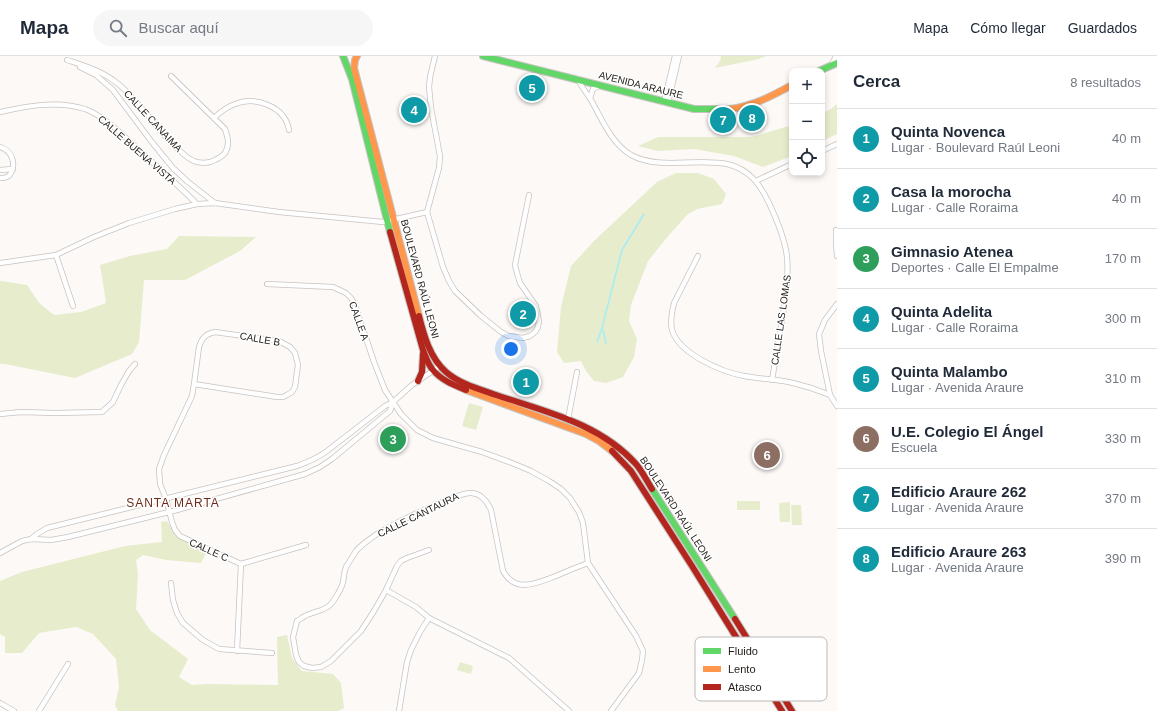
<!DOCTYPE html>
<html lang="es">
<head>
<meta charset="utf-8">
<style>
	body { margin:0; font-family:Arial,sans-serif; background:#f6f6f7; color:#1f2937 }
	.controls { position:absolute; right:12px; top:12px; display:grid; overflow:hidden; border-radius:8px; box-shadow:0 2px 6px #0003 }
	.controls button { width:36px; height:36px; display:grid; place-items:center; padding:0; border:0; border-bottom:1px solid #e0e1e3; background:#fff; color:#1f2937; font:20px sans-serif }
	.you { position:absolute; left:511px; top:293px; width:14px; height:14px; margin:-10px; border:3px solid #fff; border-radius:50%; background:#1a73e8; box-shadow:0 0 0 6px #1a73e833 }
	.badge { display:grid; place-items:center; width:26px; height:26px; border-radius:50%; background:#6d6966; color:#fff; font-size:13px; font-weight:700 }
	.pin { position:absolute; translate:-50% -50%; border:2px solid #fff; box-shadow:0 1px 4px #0006 }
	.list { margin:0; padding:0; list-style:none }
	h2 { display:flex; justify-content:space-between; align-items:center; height:52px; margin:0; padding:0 16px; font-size:17px }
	h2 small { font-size:13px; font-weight:400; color:#747a83 }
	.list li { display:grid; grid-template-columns:26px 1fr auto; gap:12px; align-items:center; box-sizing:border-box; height:60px; padding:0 16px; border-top:1px solid #e0e1e3 }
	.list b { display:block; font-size:15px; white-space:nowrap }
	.list p { margin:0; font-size:13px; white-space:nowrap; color:#747a83 }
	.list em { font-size:13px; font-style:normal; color:#747a83 }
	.icon { flex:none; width:22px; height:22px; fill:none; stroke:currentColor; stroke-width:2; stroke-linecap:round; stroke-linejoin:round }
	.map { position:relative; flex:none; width:837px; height:655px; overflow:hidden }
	header { display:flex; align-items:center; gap:24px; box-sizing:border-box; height:56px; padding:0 20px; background:#fff; border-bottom:1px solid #e0e1e3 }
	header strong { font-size:19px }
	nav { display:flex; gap:22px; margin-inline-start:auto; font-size:14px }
	.search { width:280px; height:36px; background:#f6f6f7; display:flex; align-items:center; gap:10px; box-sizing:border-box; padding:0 14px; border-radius:22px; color:#747a83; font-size:15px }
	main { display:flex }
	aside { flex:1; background:#fff }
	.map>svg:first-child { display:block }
	.green { fill:#e7edcc }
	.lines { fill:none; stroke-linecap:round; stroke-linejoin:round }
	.stream { stroke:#a5ecf8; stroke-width:1.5 }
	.street-casing { stroke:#c7c3c1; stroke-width:6 }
	.fast-casing { stroke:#c7c3c1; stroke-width:8 }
	.slow-casing { stroke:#c7c3c1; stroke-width:8 }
	.jam-casing { stroke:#c7c3c1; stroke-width:8 }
	.street { stroke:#fffefe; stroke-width:4.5 }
	.fast { stroke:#63d668; stroke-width:6 }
	.slow { stroke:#ff974d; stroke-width:6 }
	.jam { stroke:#b3261e; stroke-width:6 }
	.labels { text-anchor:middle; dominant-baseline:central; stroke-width:3; stroke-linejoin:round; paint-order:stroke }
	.street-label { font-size:10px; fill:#201c18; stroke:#fff }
	.quarter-label { font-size:12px; letter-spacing:1px; fill:#6d2a18; stroke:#fff }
	.key { fill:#fff; stroke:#bcbbba; stroke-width:1 }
	.key-label { font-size:11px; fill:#201c18 }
</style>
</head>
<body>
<header>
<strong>Mapa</strong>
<div class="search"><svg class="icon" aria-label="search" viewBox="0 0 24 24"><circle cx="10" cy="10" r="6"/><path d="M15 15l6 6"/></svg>Buscar aquí</div>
<nav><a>Mapa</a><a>Cómo llegar</a><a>Guardados</a></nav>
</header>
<main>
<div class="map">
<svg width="837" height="655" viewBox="0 0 837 655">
	<rect width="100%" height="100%" fill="#fcf9f7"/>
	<g class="green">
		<polygon points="721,0 766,0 759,3 715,12 720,5"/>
		<polygon points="837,48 837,78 822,85 822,57 831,53"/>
		<polygon points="792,69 792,100 763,111 734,100 694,93 657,95 638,90 658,81 752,81"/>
		<polygon points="676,117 698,117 714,123 726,138 722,148 697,153 688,158 669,179 648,205 631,249 629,265 637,283 634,301 623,321 606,327 594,325 586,315 581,305 564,307 557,296 561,251 571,210 594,185 657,126"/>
		<polygon points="179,180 256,181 240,195 185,224 144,224 139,286 132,298 75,322 5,308 0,308 0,225 2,225 27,229 39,247 54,259 81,256 106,247 100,209 130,200 167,193"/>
		<polygon points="469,347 483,351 476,374 462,370"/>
		<rect x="737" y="445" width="23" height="9"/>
		<polygon points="790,446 790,466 780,466 779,447"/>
		<polygon points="791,449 801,449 802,469 792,469"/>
		<polygon points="167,465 176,480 206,497 201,507 166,504 143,499 136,504 138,518 136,553 150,574 188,603 179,621 192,629 206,628 278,629 277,581 287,579 292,602 302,615 333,618 341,627 344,652 338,655 118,655 115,649 119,631 116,603 93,578 76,571 39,577 22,597 5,597 5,581 0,578 0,525 22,516 125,490 162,486 161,466"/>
		<polygon points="460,606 473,610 471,618 457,614"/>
	</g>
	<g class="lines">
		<g class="stream">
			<polyline points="603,274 606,288"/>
			<polyline points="597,286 602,272 622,194 644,158"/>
		</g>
		<g class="street-casing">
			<g id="street">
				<polyline points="435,0 430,21 429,31 431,52 440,100 439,112 427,156 443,211 449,225 455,235 480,259 501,276 509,280 523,282 530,280 535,276 538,271 539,265 536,250 520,227 517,217 515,209 529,139"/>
				<path d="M 67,4 C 85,10 102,15 117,27 C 140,45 155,72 177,92 C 182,97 188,103 194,105 C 201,108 210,107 215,104 C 219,102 223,100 225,97 C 230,89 228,82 225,73 L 171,20"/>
				<polyline points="832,8 836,0"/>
				<polyline points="80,11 96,19 113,34 151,85 173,112 188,126 215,147"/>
				<path d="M 578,23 C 581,31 587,37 591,44 C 602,63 611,87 631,99 C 659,114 696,102 727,108 C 749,113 760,128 769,147 C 777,164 785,183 787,201 C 789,219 786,235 784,252 C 780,276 776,300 772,324"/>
				<polyline points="590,42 593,33 600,29"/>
				<polyline points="664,46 675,0"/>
				<polyline points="668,47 679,0"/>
				<path d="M 0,56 C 28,50 57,44 85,53 C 104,60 123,79 138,93 C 158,111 178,129 197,148"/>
				<path d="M 214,62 C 220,56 227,51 235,48 C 255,40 285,50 289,74"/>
				<path d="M 0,91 C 13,95 17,109 9,120 L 4,122 L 0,122"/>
				<polyline points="822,95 837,88"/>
				<polyline points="0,114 13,113"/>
				<polyline points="756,125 792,108"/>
				<polyline points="836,174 836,187 837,200"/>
				<polyline points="56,199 73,250"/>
				<path d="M 698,200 L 674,247 C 672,255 670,265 672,274 C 679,298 722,316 744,320 C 760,323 777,323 793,327 C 806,330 818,334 830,339"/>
				<polyline points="0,207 56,199 94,181 129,167 175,153 197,148 215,147 279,156 383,166 427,156"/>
				<polyline points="267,228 333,231 346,237 351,242 355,249 374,306 385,334 401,358 417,374 433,382 482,396 512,407 531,415 549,425 561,433 570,442 575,450 579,456 583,467 588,507 636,580 643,595 642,604 639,617 611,655"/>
				<polyline points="837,248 825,264 819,278 821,295 830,339 837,350"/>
				<path d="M 215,276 L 279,285 L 290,291 L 295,297 L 298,309 L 295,331 L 292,336 L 287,339 L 283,341 L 277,341 L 194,328 L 199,291 C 202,282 205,278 215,276 Z"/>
				<polyline points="194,328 192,340 164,399 159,413 160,428 166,443 172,466 175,474 180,480 241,508 237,595"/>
				<polyline points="0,358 21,356 55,357 102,356 113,346 121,329 129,315 135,308"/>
				<polyline points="568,363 577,316"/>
				<path d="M 31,483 L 37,478 L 47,472 L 297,410 C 308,406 318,402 327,395 L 385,350 L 393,346 L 412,329 L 440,310"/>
				<path d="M 429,494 L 407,502 L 401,505 L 397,510 L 386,534 L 374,555 L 361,575 L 331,605 L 321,611 L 312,612 L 304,610 L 299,606 L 296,599 L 293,581 L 297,565 C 300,563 302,562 305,560 C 312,556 324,555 330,549 C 334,545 342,532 343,526 C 344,520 344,516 346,511 C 349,506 353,500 356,495 C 362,488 370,483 377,478 C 391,469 459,435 472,437 C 482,438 487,445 491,454 L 503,515 C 516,538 537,527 556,520 C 567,515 577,511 588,507"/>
				<polyline points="0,497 22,485 31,483 51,484 68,481 177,454 305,418 320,411 332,403 390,355 393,346"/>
				<polyline points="241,508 306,489"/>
				<polyline points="171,527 173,544 177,557 183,567 203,584 219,593 272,597"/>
				<polyline points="386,534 416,551 429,562"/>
				<polyline points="0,647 14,655"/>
				<polyline points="39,655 68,608"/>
				<polyline points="399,655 407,606 411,594 420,576 429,562 509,602 569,655"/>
			</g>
		</g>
		<g class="fast-casing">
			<g id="fast">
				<polyline points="343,0 352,23 390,176"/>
				<polyline points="483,0 694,53 730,53"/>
				<polyline points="819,15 837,7"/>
				<polyline points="652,433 735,563"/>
			</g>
		</g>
		<g class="slow-casing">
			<g id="slow">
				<polyline points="357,0 355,4 354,12 419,260"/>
				<path d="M 730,53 C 753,50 772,40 792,29"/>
				<polyline points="466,334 586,378 599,385 612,395"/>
			</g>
		</g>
		<g class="jam-casing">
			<g id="jam">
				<path d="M 390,176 L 423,294 C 426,301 428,309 433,314 C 441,324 454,329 466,334"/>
				<path d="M 419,260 C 424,280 430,302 446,316 C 460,328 479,333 496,339 C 546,356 599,367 636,408 C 642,415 647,425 652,433"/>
				<polyline points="418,325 422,316 423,298"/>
				<polyline points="612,395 631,415 692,510 782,655"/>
				<polyline points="735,563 792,655"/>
			</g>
		</g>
		<use href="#street" class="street"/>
		<use href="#fast" class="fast"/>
		<use href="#slow" class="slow"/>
		<use href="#jam" class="jam"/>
	</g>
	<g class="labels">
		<g class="street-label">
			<text transform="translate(641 29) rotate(14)">AVENIDA ARAURE</text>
			<text transform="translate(153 65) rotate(47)">CALLE CANAIMA</text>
			<text transform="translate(137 94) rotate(41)">CALLE BUENA VISTA</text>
			<text transform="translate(420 223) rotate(75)">BOULEVARD RAÚL LEONI</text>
			<text transform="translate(781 264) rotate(-82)">CALLE LAS LOMAS</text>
			<text transform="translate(359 265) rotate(70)">CALLE A</text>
			<text transform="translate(260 283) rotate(10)">CALLE B</text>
			<text transform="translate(676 453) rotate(57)">BOULEVARD RAÚL LEONI</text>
			<text transform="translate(418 459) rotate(-26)">CALLE CANTAURA</text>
			<text transform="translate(209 494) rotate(24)">CALLE C</text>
		</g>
		<g class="quarter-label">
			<text x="173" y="447">SANTA MARTA</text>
		</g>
	</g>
	<rect x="695" y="581" width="132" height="64" rx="6" class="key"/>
	<rect x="703" y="592" width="18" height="6" fill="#63d668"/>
	<rect x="703" y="610" width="18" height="6" fill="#ff974d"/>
	<rect x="703" y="628" width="18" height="6" fill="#b3261e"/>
	<g class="key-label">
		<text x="728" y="599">Fluido</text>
		<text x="728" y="617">Lento</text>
		<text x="728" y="635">Atasco</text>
	</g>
</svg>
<div class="controls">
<button>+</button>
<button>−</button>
<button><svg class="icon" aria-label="locate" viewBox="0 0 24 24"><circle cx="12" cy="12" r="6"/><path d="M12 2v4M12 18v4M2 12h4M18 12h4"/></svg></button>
</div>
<div class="you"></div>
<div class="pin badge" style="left:526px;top:326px;background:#0f9aa8">1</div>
<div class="pin badge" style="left:523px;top:258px;background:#0f9aa8">2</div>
<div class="pin badge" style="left:393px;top:383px;background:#2e9e5b">3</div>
<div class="pin badge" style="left:414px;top:54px;background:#0f9aa8">4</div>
<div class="pin badge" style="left:532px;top:32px;background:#0f9aa8">5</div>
<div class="pin badge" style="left:767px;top:399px;background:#8d6e63">6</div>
<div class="pin badge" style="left:723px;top:64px;background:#0f9aa8">7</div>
<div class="pin badge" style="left:752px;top:62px;background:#0f9aa8">8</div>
</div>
<aside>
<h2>Cerca<small>8 resultados</small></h2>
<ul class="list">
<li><span class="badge" style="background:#0f9aa8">1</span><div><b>Quinta Novenca</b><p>Lugar · Boulevard Raúl Leoni</p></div><em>40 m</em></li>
<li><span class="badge" style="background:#0f9aa8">2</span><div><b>Casa la morocha</b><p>Lugar · Calle Roraima</p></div><em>40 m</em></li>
<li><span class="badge" style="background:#2e9e5b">3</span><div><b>Gimnasio Atenea</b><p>Deportes · Calle El Empalme</p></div><em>170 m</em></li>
<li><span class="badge" style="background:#0f9aa8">4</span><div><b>Quinta Adelita</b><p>Lugar · Calle Roraima</p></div><em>300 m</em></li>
<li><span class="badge" style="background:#0f9aa8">5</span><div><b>Quinta Malambo</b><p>Lugar · Avenida Araure</p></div><em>310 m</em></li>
<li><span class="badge" style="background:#8d6e63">6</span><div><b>U.E. Colegio El Ángel</b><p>Escuela</p></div><em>330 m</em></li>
<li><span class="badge" style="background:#0f9aa8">7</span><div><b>Edificio Araure 262</b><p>Lugar · Avenida Araure</p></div><em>370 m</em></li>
<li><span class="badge" style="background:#0f9aa8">8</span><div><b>Edificio Araure 263</b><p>Lugar · Avenida Araure</p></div><em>390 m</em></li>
</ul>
</aside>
</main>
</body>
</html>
